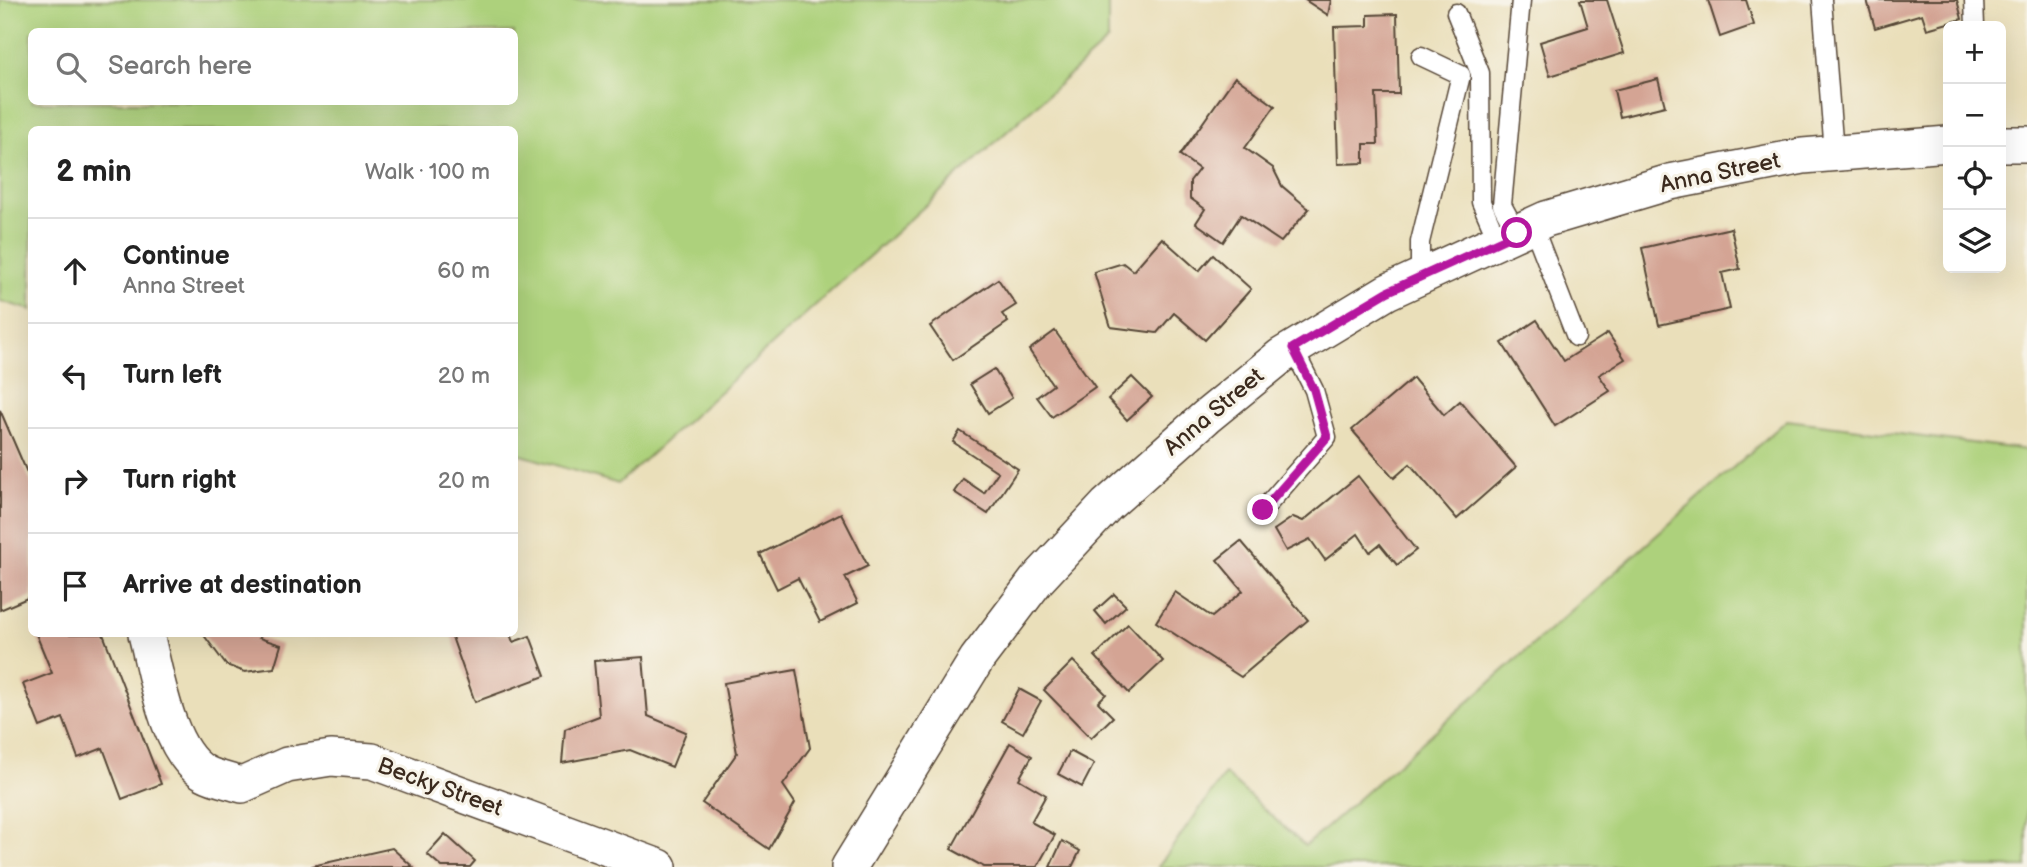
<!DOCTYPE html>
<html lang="en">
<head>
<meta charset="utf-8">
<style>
	body { margin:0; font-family:"Balsamiq Sans",sans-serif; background:#f6f6f6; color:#222 }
	.controls { position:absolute; right:21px; top:21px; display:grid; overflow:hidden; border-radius:10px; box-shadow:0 7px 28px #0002 }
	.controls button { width:63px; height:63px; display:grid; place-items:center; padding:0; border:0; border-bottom:2px solid #e0e0e0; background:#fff; color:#222; font:35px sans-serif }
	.stop { position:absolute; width:21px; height:21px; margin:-16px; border:5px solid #b5179e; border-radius:50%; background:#fff }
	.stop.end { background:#b5179e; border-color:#fff; box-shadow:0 2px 7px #0008 }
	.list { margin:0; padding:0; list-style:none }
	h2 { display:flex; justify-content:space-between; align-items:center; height:91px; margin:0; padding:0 28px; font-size:30px }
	h2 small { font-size:23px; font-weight:400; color:#767676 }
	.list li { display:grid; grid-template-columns:46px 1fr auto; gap:21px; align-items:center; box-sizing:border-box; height:105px; padding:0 28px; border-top:2px solid #e0e0e0 }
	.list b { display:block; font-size:26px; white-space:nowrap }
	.list p { margin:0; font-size:23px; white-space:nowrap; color:#767676 }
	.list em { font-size:23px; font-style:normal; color:#767676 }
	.icon { flex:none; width:38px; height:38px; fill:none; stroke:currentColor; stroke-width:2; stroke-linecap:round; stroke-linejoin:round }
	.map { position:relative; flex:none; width:2027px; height:867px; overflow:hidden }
	.search { position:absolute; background:#fff; box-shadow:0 7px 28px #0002; left:28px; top:28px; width:490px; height:77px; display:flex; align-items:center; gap:18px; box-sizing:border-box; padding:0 24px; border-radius:10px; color:#767676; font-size:26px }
	.panel { position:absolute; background:#fff; box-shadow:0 7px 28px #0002; left:28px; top:126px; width:490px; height:511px; border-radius:10px }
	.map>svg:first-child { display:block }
	.green { fill:#add17b; stroke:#747e4c; stroke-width:2; fill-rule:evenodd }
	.building { fill:#d4a494 }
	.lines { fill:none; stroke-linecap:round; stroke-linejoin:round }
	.lane-casing { stroke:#554535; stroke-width:21 }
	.street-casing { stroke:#554535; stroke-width:38 }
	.lane { stroke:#fff; stroke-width:18 }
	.street { stroke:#fff; stroke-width:35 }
	.route { stroke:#b5179e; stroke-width:9 }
	.labels { text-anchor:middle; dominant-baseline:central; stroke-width:6; stroke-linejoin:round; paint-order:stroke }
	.street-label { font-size:23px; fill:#3b2a1e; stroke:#f7f3e8 }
</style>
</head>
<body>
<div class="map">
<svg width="2027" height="867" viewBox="0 0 2027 867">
	<rect width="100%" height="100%" fill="#f7f3e8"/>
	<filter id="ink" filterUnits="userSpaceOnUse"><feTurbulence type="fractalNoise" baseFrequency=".0143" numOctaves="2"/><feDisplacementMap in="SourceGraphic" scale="14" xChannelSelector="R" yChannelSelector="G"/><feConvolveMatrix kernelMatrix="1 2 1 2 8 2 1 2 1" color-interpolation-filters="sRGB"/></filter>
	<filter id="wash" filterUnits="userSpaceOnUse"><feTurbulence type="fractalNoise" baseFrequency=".00686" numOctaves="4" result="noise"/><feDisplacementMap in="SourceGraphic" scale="28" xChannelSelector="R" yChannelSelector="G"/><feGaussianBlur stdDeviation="1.57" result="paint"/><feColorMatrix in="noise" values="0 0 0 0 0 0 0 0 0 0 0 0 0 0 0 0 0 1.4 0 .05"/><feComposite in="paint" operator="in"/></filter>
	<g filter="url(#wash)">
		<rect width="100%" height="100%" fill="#eadfba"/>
		<g class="green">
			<path d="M 0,0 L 1108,0 L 1108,40 L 618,484 L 515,453 L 514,130 L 32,130 L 31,310 L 0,301 ZM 32,32 L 514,32 L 514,102 L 32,102 Z"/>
			<polygon points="1787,420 2027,450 2027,867 1158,867 1225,774 1305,846"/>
		</g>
		<g id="blocks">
			<g class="building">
				<polygon points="1305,0 1331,0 1328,15"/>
				<polygon points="1580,0 1607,0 1624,53 1550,76 1540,42 1588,27"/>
				<polygon points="1708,0 1746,0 1754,25 1720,37"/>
				<polygon points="1867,0 1957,0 1962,19 1927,29 1922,14 1875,28"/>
				<polygon points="1397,14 1399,94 1376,94 1378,144 1364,144 1364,163 1338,164 1334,27 1368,26 1368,15"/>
				<polygon points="1235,77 1275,106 1245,148 1273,168 1282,186 1309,209 1281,242 1241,215 1223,242 1196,223 1205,209 1190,198 1190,181 1199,169 1180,155"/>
				<polygon points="1658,79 1665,106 1620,117 1614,90"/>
				<polygon points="1731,228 1740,269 1722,273 1730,309 1659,325 1642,248"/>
				<polygon points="1162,238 1199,271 1213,255 1251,289 1205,340 1174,313 1157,333 1111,327 1094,272 1123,263 1133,271"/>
				<polygon points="998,279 1016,305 1002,314 1008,322 953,360 930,326"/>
				<polygon points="1537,320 1564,361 1608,333 1625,359 1599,375 1610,391 1555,426 1502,343"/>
				<polygon points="1055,331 1095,387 1052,417 1037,397 1053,385 1029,350"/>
				<polygon points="994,369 1012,398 988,413 970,384"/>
				<polygon points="1132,377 1152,397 1127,420 1108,399"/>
				<polygon points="1413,378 1444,415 1460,401 1516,467 1457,519 1410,464 1394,478 1352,430"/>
				<polygon points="0,410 32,484 32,596 0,610"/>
				<polygon points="960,431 1018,469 988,514 954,492 963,479 984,493 998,472 953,442"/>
				<polygon points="1358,476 1416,550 1397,565 1380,544 1370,552 1358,534 1325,560 1310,539 1286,551 1274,530 1293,517 1303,521"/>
				<polygon points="841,513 868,566 845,577 858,603 820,622 798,578 777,589 760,554"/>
				<polygon points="1241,541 1308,620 1241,677 1156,622 1175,592 1212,617 1243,591 1217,560"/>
				<polygon points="1114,594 1126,606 1106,624 1095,611"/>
				<polygon points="1128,624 1163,661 1129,693 1095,656"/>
				<polygon points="36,634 103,634 161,784 122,799 103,748 78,758 63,718 40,727 23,684 52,673"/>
				<polygon points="203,634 261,634 259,638 281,645 274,668 245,672 226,665"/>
				<polygon points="451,634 510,634 513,642 530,636 545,676 475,702"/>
				<polygon points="643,657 648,716 686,732 672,767 630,750 562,763 565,729 599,716 594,661"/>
				<polygon points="1073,661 1106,694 1098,702 1113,717 1091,738 1044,690"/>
				<polygon points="796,670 810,748 783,785 795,803 769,849 702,803 737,753 724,683"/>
				<polygon points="1019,689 1041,701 1023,733 1002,721"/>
				<polygon points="1010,743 1032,756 1019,779 1046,795 1031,822 1055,835 1037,867 984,867 951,849"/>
				<polygon points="1070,751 1094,764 1082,787 1058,774"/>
				<polygon points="445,834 475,861 470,867 442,867 427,854"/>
				<polygon points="1062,841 1080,851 1072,867 1050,867"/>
				<polygon points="392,848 413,867 312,867 312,866"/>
			</g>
		</g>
	</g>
	<g filter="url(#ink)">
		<use href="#blocks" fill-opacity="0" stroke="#554535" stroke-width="2"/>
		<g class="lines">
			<g class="lane-casing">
				<g id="lane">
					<polyline points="1822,0 1834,153"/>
					<polyline points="1974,0 1975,26"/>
					<polyline points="1456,13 1480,73 1481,202 1498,241"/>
					<polyline points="1533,226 1576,337"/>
					<polyline points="1517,233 1502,205 1521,0"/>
					<polyline points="1420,277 1420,242 1461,75 1421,56"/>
					<polyline points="1263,510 1327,437 1314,390 1293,348"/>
				</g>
			</g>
			<g class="street-casing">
				<g id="street">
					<polyline points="2001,144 2027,144"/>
					<path d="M 146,634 C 156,673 167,752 205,773 C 216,779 230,781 242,785 L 287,765 L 331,758 L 372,761 L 659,867"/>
					<polyline points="849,867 977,659 1036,581 1107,505 1206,417 1281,356 1387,292 1546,219 1670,182 1803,156 1948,144"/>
				</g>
			</g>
			<use href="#lane" class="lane"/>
			<use href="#street" class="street"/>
		</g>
	</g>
	<g class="lines" filter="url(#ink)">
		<polyline class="route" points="1263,510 1327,437 1314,390 1293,348 1387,292 1517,233"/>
	</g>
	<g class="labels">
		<g class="street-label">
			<text transform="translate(1720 173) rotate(-12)">Anna Street</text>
			<text transform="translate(1214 412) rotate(-40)">Anna Street</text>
			<text transform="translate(440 787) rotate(20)">Becky Street</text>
		</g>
	</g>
</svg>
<div class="controls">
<button>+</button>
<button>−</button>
<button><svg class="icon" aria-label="locate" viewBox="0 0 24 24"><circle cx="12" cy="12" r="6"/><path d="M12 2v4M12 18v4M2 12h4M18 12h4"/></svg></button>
<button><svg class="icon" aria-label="layers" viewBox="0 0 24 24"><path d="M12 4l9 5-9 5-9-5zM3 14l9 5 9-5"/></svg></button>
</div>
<div class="stop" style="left:1517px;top:233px"></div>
<div class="stop end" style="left:1263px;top:510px"></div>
<div class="search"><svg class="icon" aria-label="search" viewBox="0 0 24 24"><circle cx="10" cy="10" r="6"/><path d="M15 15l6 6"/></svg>Search here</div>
<section class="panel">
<h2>2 min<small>Walk · 100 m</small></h2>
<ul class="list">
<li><svg class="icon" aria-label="ahead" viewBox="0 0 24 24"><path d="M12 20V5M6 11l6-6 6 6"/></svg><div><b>Continue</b><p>Anna Street</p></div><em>60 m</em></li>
<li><svg class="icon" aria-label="left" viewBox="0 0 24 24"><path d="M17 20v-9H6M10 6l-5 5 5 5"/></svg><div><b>Turn left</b></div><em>20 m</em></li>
<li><svg class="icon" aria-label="right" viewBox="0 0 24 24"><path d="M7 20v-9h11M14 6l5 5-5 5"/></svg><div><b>Turn right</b></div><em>20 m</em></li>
<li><svg class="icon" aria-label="arrive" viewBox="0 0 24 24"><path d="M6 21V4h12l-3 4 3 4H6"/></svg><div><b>Arrive at destination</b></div></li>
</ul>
</section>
</div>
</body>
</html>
